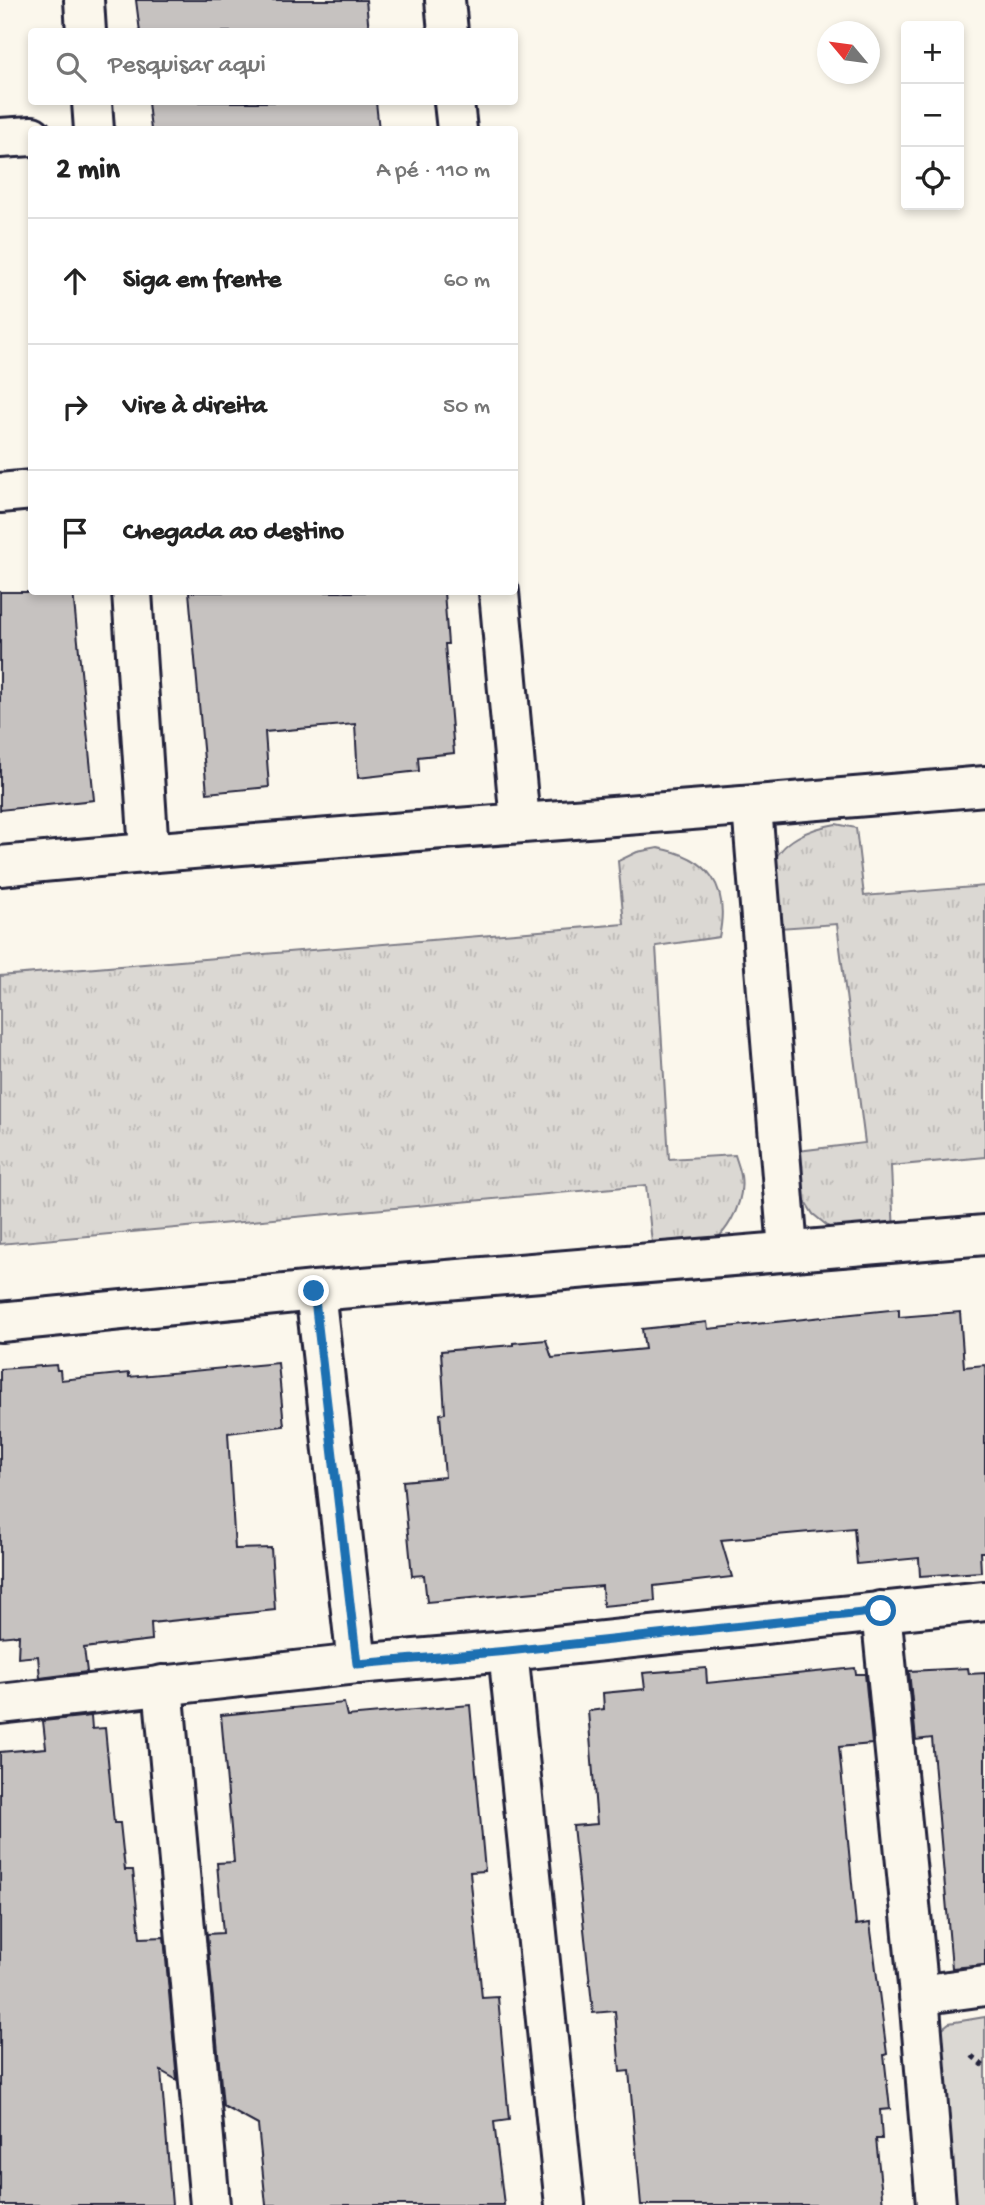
<!DOCTYPE html>
<html lang="pt">
<head>
<meta charset="utf-8">
<style>
	body { margin:0; font-family:"Gochi Hand",sans-serif; background:#f6f6f6; color:#222 }
	.controls { position:absolute; right:21px; top:21px; display:grid; overflow:hidden; border-radius:7px; box-shadow:0 4px 10px #0003 }
	.controls button { width:63px; height:63px; display:grid; place-items:center; padding:0; border:0; border-bottom:2px solid #e0e0e0; background:#fff; color:#222; font:35px sans-serif }
	.compass { position:absolute; left:817px; top:21px; width:63px; height:63px; border-radius:50%; background:#fff; box-shadow:0 4px 10px #0003; rotate:299deg }
	.stop { position:absolute; width:21px; height:21px; margin:-16px; border:5px solid #1f6fb2; border-radius:50%; background:#fff }
	.stop.end { background:#1f6fb2; border-color:#fff; box-shadow:0 2px 7px #0008 }
	.list { margin:0; padding:0; list-style:none }
	h2 { display:flex; justify-content:space-between; align-items:center; height:91px; margin:0; padding:0 28px; font-size:30px }
	h2 small { font-size:23px; font-weight:400; color:#767676 }
	.list li { display:grid; grid-template-columns:46px 1fr auto; gap:21px; align-items:center; box-sizing:border-box; height:126px; padding:0 28px; border-top:2px solid #e0e0e0 }
	.list b { display:block; font-size:26px; white-space:nowrap }
	.list em { font-size:23px; font-style:normal; color:#767676 }
	.icon { flex:none; width:38px; height:38px; fill:none; stroke:currentColor; stroke-width:2; stroke-linecap:round; stroke-linejoin:round }
	.map { position:relative; flex:none; width:985px; height:2205px; overflow:hidden }
	.search { position:absolute; background:#fff; box-shadow:0 4px 10px #0003; left:28px; top:28px; width:490px; height:77px; display:flex; align-items:center; gap:18px; box-sizing:border-box; padding:0 24px; border-radius:7px; color:#767676; font-size:26px }
	.panel { position:absolute; background:#fff; box-shadow:0 4px 10px #0003; left:28px; top:126px; width:490px; height:469px; border-radius:7px }
	.map>svg:first-child { display:block }
	.grass { fill:url(#grass-tufts); stroke:#7e7d87; stroke-width:2 }
	.park { fill:#dbd8d3; stroke:#7e7d87; stroke-width:2 }
	.building { fill:#c6c2c0; stroke:#22223b; stroke-width:2 }
	.lines { fill:none; stroke-linecap:round; stroke-linejoin:round }
	.street-casing { stroke:#22223b; stroke-width:44 }
	.path { stroke:#22223b; stroke-width:4.5; stroke-dasharray:5 5; stroke-linecap:butt }
	.street { stroke:#fbf7ec; stroke-width:38 }
	.route { stroke:#1f6fb2; stroke-width:9 }
</style>
</head>
<body>
<div class="map">
<svg width="985" height="2205" viewBox="0 0 985 2205">
	<defs>
		<pattern id="grass-tufts" width="24" height="20" patternUnits="userSpaceOnUse" patternTransform="scale(1.75)"><rect width="24" height="20" fill="#dbd8d3"/><path d="M3 7l-1-3M5 7V3M7 7l1-3M15 17l-1-3M17 17v-4M19 17l1-3" fill="none" stroke="#bcb9b6"/></pattern>
	</defs>
	<rect width="100%" height="100%" fill="#fbf7ec"/>
	<filter id="ink" filterUnits="userSpaceOnUse"><feTurbulence type="fractalNoise" baseFrequency=".0143" numOctaves="2"/><feDisplacementMap in="SourceGraphic" scale="14" xChannelSelector="R" yChannelSelector="G"/><feConvolveMatrix kernelMatrix="1 2 1 2 8 2 1 2 1" color-interpolation-filters="sRGB"/></filter>
	<g filter="url(#ink)">
		<g class="grass">
			<path d="M 836,824 L 856,828 L 864,896 L 985,886 L 985,1157 L 891,1166 L 894,1235 L 850,1237 L 830,1228 L 813,1214 L 801,1195 L 798,1151 L 865,1143 L 837,924 L 779,928 C 777,915 770,879 772,868 C 779,840 812,828 836,824 Z"/>
			<path d="M 658,848 C 709,857 730,886 719,937 L 656,946 L 669,1159 L 735,1155 C 737,1162 740,1169 741,1176 C 745,1204 725,1242 697,1250 C 684,1254 667,1252 653,1253 L 646,1185 L 0,1244 L 0,976 L 624,924 L 618,861 L 637,852 Z"/>
		</g>
		<polygon class="park" points="985,2017 985,2205 944,2205 940,2030 949,2023"/>
		<g class="building">
			<polygon points="136,0 366,0 369,32 140,32"/>
			<polygon points="148,102 376,102 379,130 151,130"/>
			<polygon points="0,592 73,592 94,800 0,810"/>
			<polygon points="189,592 444,592 448,644 445,644 454,753 418,757 419,771 358,778 355,724 265,732 269,787 207,793"/>
			<polygon points="899,1309 899,1317 960,1312 964,1367 985,1365 985,1552 980,1552 981,1572 920,1576 919,1558 857,1564 854,1528 721,1540 732,1577 654,1586 655,1601 603,1606 602,1586 427,1602 424,1575 412,1576 403,1481 445,1477 440,1414 445,1413 441,1351 513,1345 513,1343 546,1340 552,1358 645,1349 642,1329 707,1322 708,1329"/>
			<polygon points="278,1363 284,1426 228,1433 235,1549 271,1548 275,1610 151,1623 152,1640 84,1648 87,1672 40,1678 38,1656 18,1658 19,1635 0,1637 0,1369 56,1365 57,1370 60,1370 61,1380 129,1373 129,1377"/>
			<polygon points="706,1668 707,1683 855,1668 856,1674 865,1674 872,1744 839,1747 856,1925 870,1923 887,2054 884,2055 890,2109 880,2110 882,2139 876,2139 883,2205 641,2205 629,2071 620,2072 615,2011 593,2013 573,1826 597,1824 588,1711 604,1709 603,1693 645,1689 643,1673"/>
			<polygon points="968,1668 969,1674 985,1673 985,1965 952,1968 932,1738 916,1740 909,1671"/>
			<polygon points="344,1703 347,1716 470,1705 485,1871 470,1872 482,1998 498,1997 509,2120 494,2122 504,2205 266,2205 258,2125 223,2106 207,1934 223,1933 217,1863 234,1862 221,1715"/>
			<polygon points="91,1716 92,1729 105,1728 114,1823 120,1823 125,1870 133,1870 140,1938 164,1937 177,2080 161,2071 172,2205 0,2205 0,1752 46,1748 43,1721"/>
		</g>
		<g class="lines">
			<g class="street-casing">
				<g id="street">
					<polyline points="84,0 86,32"/>
					<polyline points="445,0 448,32"/>
					<polyline points="92,102 94,130"/>
					<polyline points="454,102 457,130"/>
					<polyline points="0,138 32,136"/>
					<polyline points="0,493 32,490"/>
					<polyline points="132,592 149,852"/>
					<polyline points="499,592 520,822"/>
					<polyline points="752,807 788,1250"/>
					<path d="M 0,866 C 328,835 657,815 985,786"/>
					<polyline points="315,1291 357,1664"/>
					<polyline points="0,1322 315,1291 985,1235"/>
					<polyline points="881,1611 919,1995 936,2205"/>
					<polyline points="508,1651 565,2205"/>
					<polyline points="163,1685 210,2205"/>
					<polyline points="0,1704 357,1664 508,1651 985,1601"/>
					<polyline points="919,1995 985,1986"/>
				</g>
			</g>
			<polyline class="path" points="972,2056 985,2067"/>
			<use href="#street" class="street"/>
		</g>
	</g>
	<g class="lines" filter="url(#ink)">
		<polyline class="route" points="314,1291 357,1664 508,1651 881,1611"/>
	</g>
</svg>
<div class="controls">
<button>+</button>
<button>−</button>
<button><svg class="icon" aria-label="locate" viewBox="0 0 24 24"><circle cx="12" cy="12" r="6"/><path d="M12 2v4M12 18v4M2 12h4M18 12h4"/></svg></button>
</div>
<svg class="compass" viewBox="-18 -18 36 36"><path d="M0-13l5 13h-10z" fill="#e53935"/><path d="M0 13l5-13h-10z" fill="#767676"/></svg>
<div class="stop" style="left:881px;top:1611px"></div>
<div class="stop end" style="left:314px;top:1291px"></div>
<div class="search"><svg class="icon" aria-label="search" viewBox="0 0 24 24"><circle cx="10" cy="10" r="6"/><path d="M15 15l6 6"/></svg>Pesquisar aqui</div>
<section class="panel">
<h2>2 min<small>A pé · 110 m</small></h2>
<ul class="list">
<li><svg class="icon" aria-label="ahead" viewBox="0 0 24 24"><path d="M12 20V5M6 11l6-6 6 6"/></svg><div><b>Siga em frente</b></div><em>60 m</em></li>
<li><svg class="icon" aria-label="right" viewBox="0 0 24 24"><path d="M7 20v-9h11M14 6l5 5-5 5"/></svg><div><b>Vire à direita</b></div><em>50 m</em></li>
<li><svg class="icon" aria-label="arrive" viewBox="0 0 24 24"><path d="M6 21V4h12l-3 4 3 4H6"/></svg><div><b>Chegada ao destino</b></div></li>
</ul>
</section>
</div>
</body>
</html>
